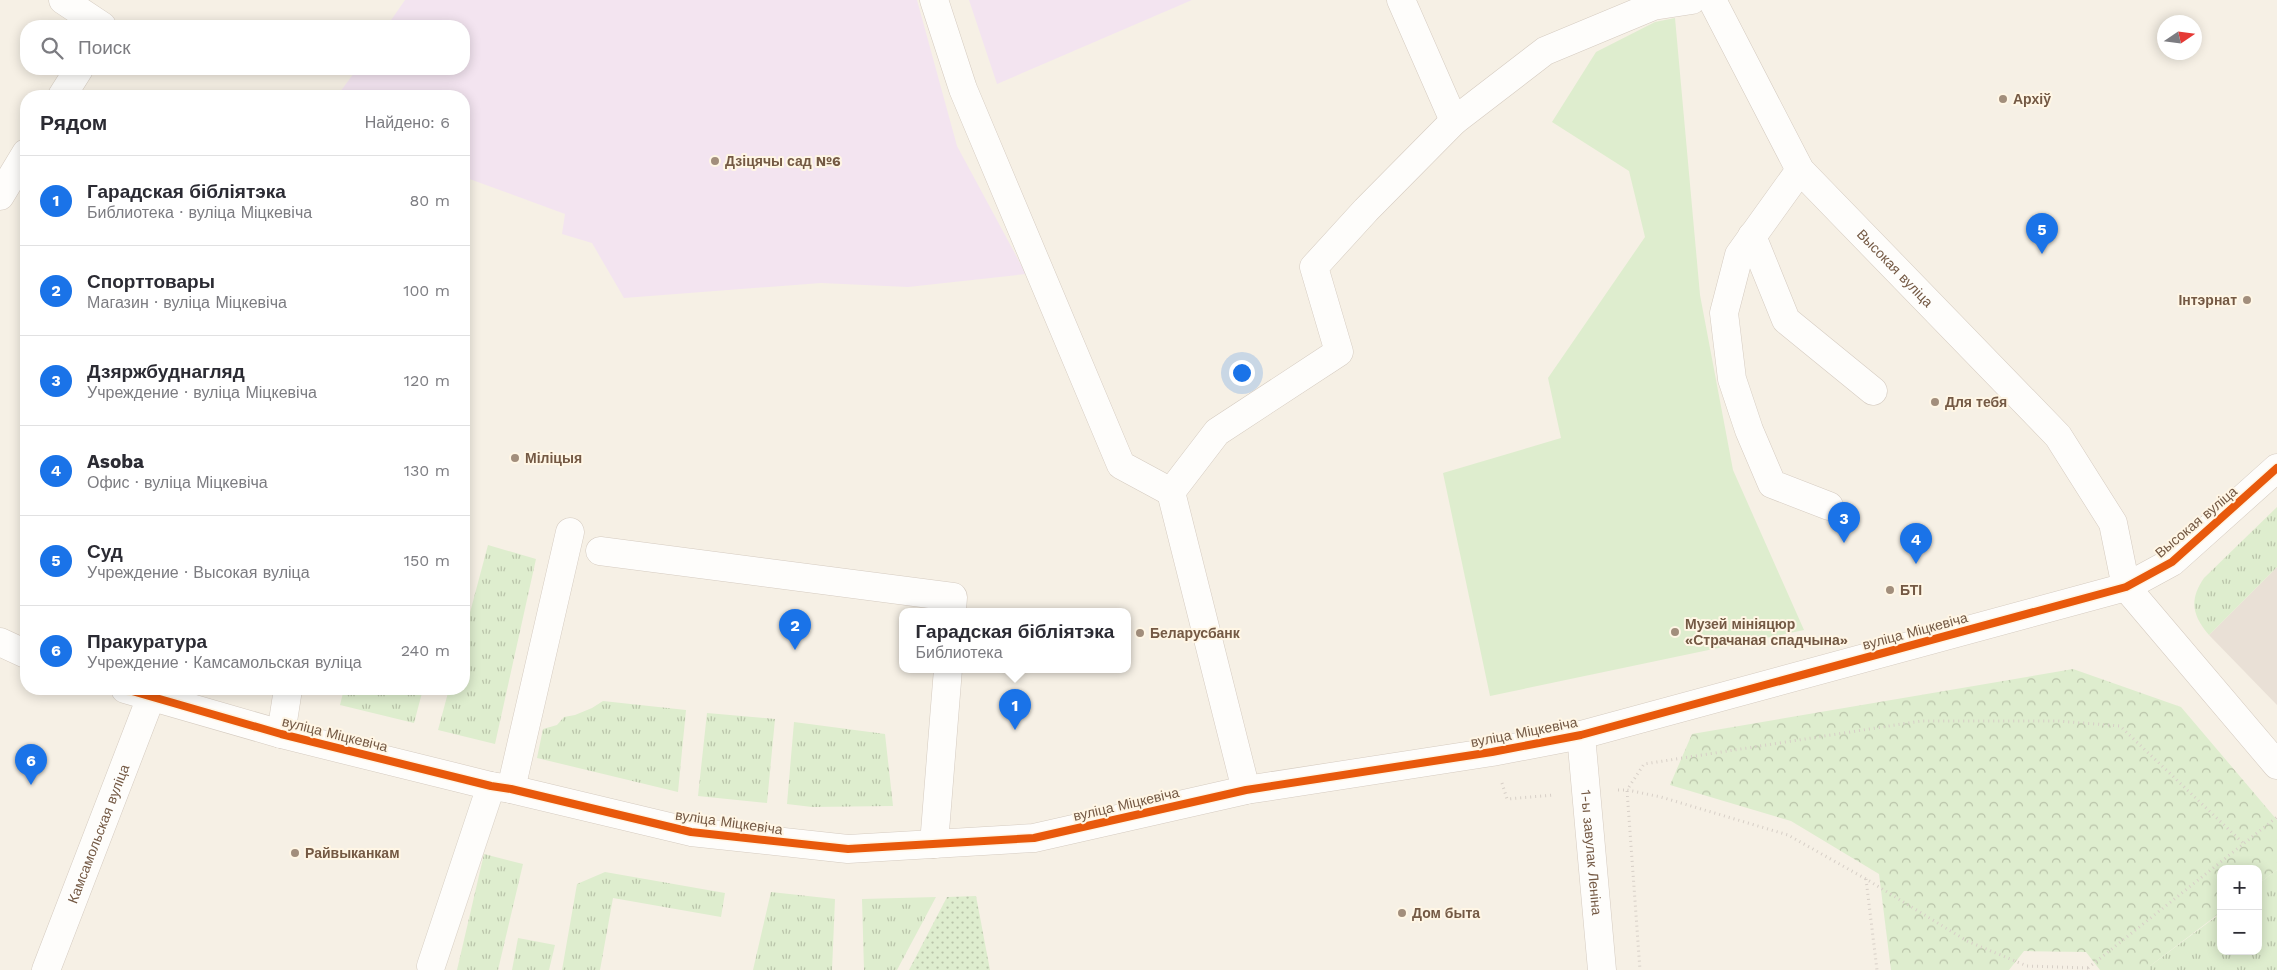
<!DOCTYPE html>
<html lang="ru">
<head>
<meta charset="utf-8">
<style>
	body { margin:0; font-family:"Work Sans",sans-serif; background:#f2f2f3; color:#2b2b33 }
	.controls { position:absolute; right:15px; bottom:15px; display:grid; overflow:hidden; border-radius:10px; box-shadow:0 2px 12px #0003 }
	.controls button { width:45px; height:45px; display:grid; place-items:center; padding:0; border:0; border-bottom:1px solid #e1e1e2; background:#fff; color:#2b2b33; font:25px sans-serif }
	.compass { position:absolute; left:2157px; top:15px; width:45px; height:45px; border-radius:50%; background:#fff; box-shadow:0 2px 12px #0003; rotate:77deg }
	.you { position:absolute; left:1241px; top:372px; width:18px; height:18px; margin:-12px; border:4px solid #fff; border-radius:50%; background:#1a73e8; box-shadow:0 0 0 8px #1a73e833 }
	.badge { display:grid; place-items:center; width:32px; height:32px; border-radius:50%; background:#1a73e8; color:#fff; font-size:16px; font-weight:700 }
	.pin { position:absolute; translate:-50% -41px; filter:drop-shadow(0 1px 2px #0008) }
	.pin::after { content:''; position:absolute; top:26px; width:18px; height:15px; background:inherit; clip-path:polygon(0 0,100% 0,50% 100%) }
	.popup { position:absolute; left:899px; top:608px; width:232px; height:65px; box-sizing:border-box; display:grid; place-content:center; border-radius:10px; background:#fff; filter:drop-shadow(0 1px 4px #0005); font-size:16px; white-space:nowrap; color:#7c7c81 }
	.popup b { font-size:19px; color:#2b2b33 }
	.popup::after { content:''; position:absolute; left:50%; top:100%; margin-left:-10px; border:10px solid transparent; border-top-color:#fff }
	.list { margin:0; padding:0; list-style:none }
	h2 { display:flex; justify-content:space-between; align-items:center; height:65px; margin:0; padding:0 20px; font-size:21px }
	h2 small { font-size:16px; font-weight:400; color:#7c7c81 }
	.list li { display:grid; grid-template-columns:32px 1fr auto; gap:15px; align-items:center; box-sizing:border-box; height:90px; padding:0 20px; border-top:1px solid #e1e1e2 }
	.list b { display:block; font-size:19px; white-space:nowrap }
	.list p { margin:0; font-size:16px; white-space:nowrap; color:#7c7c81 }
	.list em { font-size:16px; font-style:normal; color:#7c7c81 }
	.icon { flex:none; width:28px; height:28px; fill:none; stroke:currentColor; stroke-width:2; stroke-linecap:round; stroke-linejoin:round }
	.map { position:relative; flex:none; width:2277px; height:970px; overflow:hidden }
	.search { position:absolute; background:#fff; box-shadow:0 2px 12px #0003; left:20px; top:20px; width:450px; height:55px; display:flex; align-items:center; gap:12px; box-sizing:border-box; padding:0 18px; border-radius:20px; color:#7c7c81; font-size:19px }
	.panel { position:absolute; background:#fff; box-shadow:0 2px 12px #0003; left:20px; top:90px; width:450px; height:605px; border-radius:20px }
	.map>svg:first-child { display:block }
	.industrial { fill:#e9e0d6 }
	.education { fill:#f3e4f0 }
	.grass { fill:url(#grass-tufts) }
	.forest { fill:url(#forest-crowns) }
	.park { fill:url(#park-dots) }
	.garden { fill:#deedce }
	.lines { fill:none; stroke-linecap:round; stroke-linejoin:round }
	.minor-casing { stroke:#d5cbc0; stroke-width:29 }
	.path { stroke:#d7cfc7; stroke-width:3; stroke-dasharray:1 4; stroke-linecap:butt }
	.minor { stroke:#fefdfb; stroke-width:28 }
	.cycleway-casing { stroke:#fff6e5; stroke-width:11 }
	.cycleway { stroke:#e8590c; stroke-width:8 }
	.poi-dot { fill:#a28e7c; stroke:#fff6e5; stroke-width:2 }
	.labels { text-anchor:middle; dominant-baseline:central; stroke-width:4; stroke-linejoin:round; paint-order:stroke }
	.poi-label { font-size:14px; font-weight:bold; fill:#745944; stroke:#fff6e5; text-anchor:start }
	.street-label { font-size:14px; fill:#745944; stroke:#fff6e5 }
</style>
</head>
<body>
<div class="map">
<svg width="2277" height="970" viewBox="0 0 2277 970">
	<defs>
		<pattern id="grass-tufts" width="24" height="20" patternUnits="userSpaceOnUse" patternTransform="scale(1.25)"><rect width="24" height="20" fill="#deedce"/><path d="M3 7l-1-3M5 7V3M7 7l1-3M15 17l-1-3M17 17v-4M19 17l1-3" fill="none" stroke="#b9c3a9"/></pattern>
		<pattern id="forest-crowns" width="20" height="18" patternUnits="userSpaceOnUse" patternTransform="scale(1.25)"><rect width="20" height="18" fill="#deedce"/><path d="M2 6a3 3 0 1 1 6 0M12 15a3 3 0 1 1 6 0" fill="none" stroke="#b9c3a9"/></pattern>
		<pattern id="park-dots" width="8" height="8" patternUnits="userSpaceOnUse" patternTransform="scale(1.25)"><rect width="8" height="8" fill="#deedce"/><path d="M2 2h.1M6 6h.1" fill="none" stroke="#b9c3a9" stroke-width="1.8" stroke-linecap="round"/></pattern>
	</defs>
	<rect width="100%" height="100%" fill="#f6f0e5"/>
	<polygon class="industrial" points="2277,567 2277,705 2209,635"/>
	<g class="education">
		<polygon points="405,0 917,0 957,146 1026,274 908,287 821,283 624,298 592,243 562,234 565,214 464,177 464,96 337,96 357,69 464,69 464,26 387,26"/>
		<polygon points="969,0 1192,0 997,84"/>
	</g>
	<g class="grass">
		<path d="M 2277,507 L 2277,567 L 2209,635 C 2192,615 2189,600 2204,578 Z"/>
		<polygon points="488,545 536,559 495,744 438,730 449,689 464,689 464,635"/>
		<polygon points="344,689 423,689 414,723 340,705"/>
		<polygon points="603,701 686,710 678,792 537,758 543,729 557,725 564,717 575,715 592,708"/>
		<polygon points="707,713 775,719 767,803 698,796"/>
		<polygon points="794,722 885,734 893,806 812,807 787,804"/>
		<polygon points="484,854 523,864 498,970 457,970"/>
		<polygon points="2277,870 2277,970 2150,970 2150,966 2221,913 2221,951 2258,951 2258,884"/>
		<polygon points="605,872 725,893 721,917 613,898 600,970 562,970 577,884"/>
		<polygon points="771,892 835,899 832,970 753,970"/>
		<polygon points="936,897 897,970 864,970 862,899"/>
		<polygon points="518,938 555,945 549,970 512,970"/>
	</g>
	<polygon class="forest" points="2073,669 2181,707 2277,820 2277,870 2258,884 2258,869 2221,869 2221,912 2150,966 2150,970 2100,970 2086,952 2024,951 2009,970 1891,970 1879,874 1791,821 1670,785 1692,734"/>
	<polygon class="park" points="976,896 990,970 909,970 947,897"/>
	<polygon class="garden" points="1675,18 1700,295 1733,470 1804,630 1490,696 1443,473 1561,438 1548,378 1645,237 1629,171 1552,122 1596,52 1655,22"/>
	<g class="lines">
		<g class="minor-casing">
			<g id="minor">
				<polyline points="63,0 102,26"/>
				<polyline points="934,0 963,89 1121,465 1171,492 1246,790"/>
				<polyline points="1401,0 1454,121 1545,51 1653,6 1692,0"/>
				<path id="s1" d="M 1712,0 L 1800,170 L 2058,436 L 2113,523 L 2126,587 L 2277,765"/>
				<polyline points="62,96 79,69"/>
				<polyline points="1800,170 1739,255 1724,313 1732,379 1749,430 1772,484 1829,506"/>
				<polyline points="0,196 26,153"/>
				<polyline points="1752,236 1786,320 1873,391"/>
				<polyline points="1171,492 1217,432 1339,352 1314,267 1366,210 1454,121"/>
				<polyline points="600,551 953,597 952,611"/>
				<polyline points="0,642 26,654"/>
				<polyline points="125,689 281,734 491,786 511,789 691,832 848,849 1034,838 1246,790 1492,752 1581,735 2126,587 2172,562 2277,468"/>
				<polyline points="281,734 288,689"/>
				<path id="s2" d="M 1581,735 L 1602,970"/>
				<polyline points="511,789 570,532"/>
				<polyline points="934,844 948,669"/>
				<polyline points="431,966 491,786"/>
				<path id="s3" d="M 46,970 L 151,697"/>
			</g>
		</g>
		<g class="path">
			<polyline points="1502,783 1507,799 1554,795"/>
			<polyline points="1618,790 1627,790 1640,970"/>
			<polyline points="1866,879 1877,970"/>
			<polyline points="2088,968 2027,966 1967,941 1866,879 1788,835 1661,797 1627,790 1644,764 1921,721 2058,721 2120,726 2243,843"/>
			<polyline points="2088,968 2277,817"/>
		</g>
		<use href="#minor" class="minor"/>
		<g class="cycleway-casing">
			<polyline id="cycleway" points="125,689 281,734 491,786 511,789 691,832 848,849 1034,838 1246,790 1492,752 1581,735 2126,587 2172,562 2277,468"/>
		</g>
		<use href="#cycleway" class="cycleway"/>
	</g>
	<g class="poi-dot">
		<circle cx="2003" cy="99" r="5"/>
		<circle cx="715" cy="161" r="5"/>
		<circle cx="2247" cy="300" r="5"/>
		<circle cx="1935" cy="402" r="5"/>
		<circle cx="515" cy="458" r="5"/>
		<circle cx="1890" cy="590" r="5"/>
		<circle cx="1675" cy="632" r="5"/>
		<circle cx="1140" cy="633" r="5"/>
		<circle cx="295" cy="853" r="5"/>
		<circle cx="1402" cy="913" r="5"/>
	</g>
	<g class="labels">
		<g class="poi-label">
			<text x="2013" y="99">Архіў</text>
			<text x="725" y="161">Дзіцячы сад №6</text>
			<text x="2237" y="300" text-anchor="end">Інтэрнат</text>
			<text x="1945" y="402">Для тебя</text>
			<text x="525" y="458">Міліцыя</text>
			<text x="1900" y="590">БТІ</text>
			<text x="1685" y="624">Музей мініяцюр<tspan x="1685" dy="16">«Страчаная спадчына»</tspan></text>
			<text x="1150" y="633">Беларусбанк</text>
			<text x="305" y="853">Райвыканкам</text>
			<text x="1412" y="913">Дом быта</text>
		</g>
		<g class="street-label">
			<text stroke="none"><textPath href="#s1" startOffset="328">Высокая вуліца</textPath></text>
			<text transform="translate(2196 522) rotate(-40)">Высокая вуліца</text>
			<text transform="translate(1915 631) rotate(-15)">вуліца Міцкевіча</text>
			<text transform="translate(1524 732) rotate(-11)">вуліца Міцкевіча</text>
			<text transform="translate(335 734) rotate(14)">вуліца Міцкевіча</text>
			<text transform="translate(1126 804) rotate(-13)">вуліца Міцкевіча</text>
			<text transform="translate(729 822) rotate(8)">вуліца Міцкевіча</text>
			<text stroke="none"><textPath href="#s3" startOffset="146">Камсамольская вуліца</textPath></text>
			<text stroke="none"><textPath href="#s2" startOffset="118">1-ы завулак Леніна</textPath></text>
		</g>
	</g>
</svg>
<div class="controls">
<button>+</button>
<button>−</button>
</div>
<svg class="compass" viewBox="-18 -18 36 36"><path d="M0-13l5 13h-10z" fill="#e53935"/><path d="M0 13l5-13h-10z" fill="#7c7c81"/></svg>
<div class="you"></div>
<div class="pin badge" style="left:1015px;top:730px">1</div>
<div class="popup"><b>Гарадская бібліятэка</b>Библиотека</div>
<div class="pin badge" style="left:795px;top:650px">2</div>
<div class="pin badge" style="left:1844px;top:543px">3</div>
<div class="pin badge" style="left:1916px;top:564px">4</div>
<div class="pin badge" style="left:2042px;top:254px">5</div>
<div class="pin badge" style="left:31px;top:785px">6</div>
<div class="search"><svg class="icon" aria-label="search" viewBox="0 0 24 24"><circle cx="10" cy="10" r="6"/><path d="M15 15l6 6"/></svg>Поиск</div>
<section class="panel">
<h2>Рядом<small>Найдено: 6</small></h2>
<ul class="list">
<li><span class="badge">1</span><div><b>Гарадская бібліятэка</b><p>Библиотека · вуліца Міцкевіча</p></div><em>80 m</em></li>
<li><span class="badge">2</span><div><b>Спорттовары</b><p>Магазин · вуліца Міцкевіча</p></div><em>100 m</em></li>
<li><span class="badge">3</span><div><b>Дзяржбуднагляд</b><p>Учреждение · вуліца Міцкевіча</p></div><em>120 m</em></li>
<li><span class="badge">4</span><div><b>Asoba</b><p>Офис · вуліца Міцкевіча</p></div><em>130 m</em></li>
<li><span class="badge">5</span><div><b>Суд</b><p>Учреждение · Высокая вуліца</p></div><em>150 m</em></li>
<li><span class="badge">6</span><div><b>Пракуратура</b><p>Учреждение · Камсамольская вуліца</p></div><em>240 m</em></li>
</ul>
</section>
</div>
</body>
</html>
